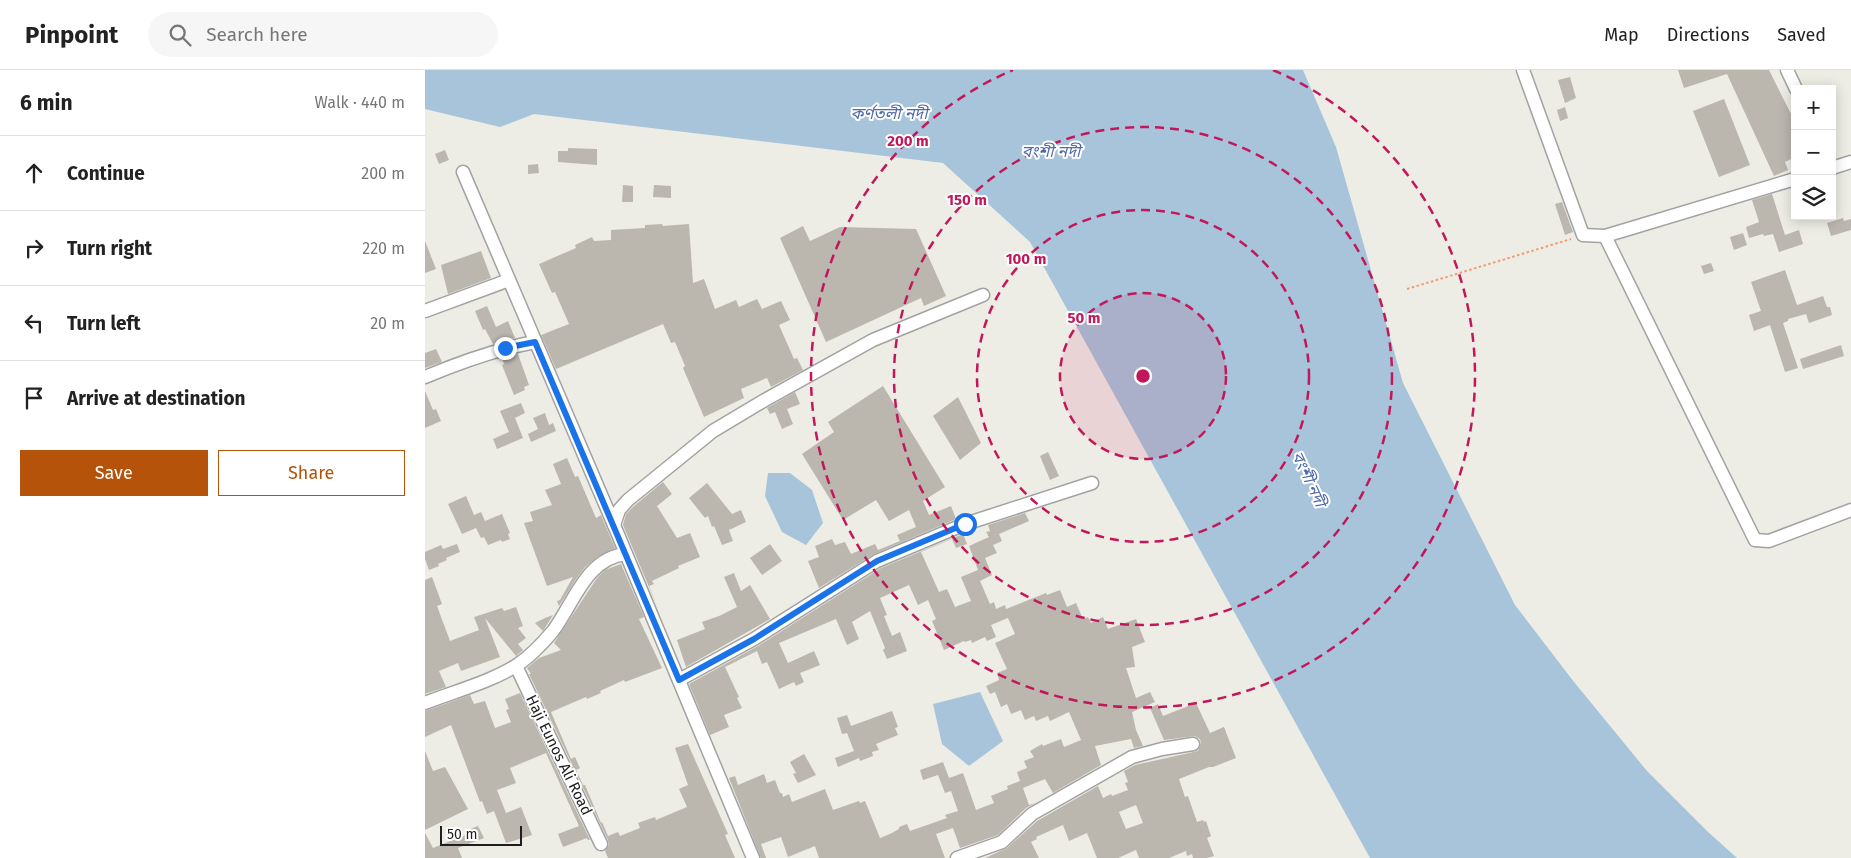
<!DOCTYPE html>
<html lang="en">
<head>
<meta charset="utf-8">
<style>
	body { margin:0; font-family:"Fira Sans","Noto Sans Bengali",sans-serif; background:#f6f6f6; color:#222 }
	.controls { position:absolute; right:15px; top:15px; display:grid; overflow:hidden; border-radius:0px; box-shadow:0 2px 12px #0003 }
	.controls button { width:45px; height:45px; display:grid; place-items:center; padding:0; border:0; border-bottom:1px solid #e0e0e0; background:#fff; color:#222; font:25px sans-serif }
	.scale { position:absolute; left:15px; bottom:12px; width:82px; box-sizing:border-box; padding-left:5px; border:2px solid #1e1e1e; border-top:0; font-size:14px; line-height:18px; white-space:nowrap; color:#1e1e1e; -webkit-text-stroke:4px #fff; paint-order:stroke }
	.stop { position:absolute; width:15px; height:15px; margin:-11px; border:4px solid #1a73e8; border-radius:50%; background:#fff }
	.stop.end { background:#1a73e8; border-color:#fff; box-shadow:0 1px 5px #0008 }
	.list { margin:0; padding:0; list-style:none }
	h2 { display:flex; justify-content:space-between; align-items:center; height:65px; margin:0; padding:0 20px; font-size:21px }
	h2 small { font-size:16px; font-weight:400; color:#767676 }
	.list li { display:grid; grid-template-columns:32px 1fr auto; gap:15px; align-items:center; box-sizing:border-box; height:75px; padding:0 20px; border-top:1px solid #e0e0e0 }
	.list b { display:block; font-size:19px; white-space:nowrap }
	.list em { font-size:16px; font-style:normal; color:#767676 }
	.actions { display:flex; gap:10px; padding:15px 20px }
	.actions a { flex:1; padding:11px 0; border:1px solid #b45309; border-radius:0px; text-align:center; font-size:18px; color:#b45309 }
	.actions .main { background:#b45309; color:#fff }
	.icon { flex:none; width:28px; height:28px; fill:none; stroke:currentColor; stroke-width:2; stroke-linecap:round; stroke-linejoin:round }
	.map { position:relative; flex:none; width:1426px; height:788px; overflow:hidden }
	header { display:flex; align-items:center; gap:30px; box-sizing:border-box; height:70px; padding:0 25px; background:#fff; border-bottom:1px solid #e0e0e0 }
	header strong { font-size:24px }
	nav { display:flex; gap:28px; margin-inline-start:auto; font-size:18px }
	.search { width:350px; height:45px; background:#f6f6f6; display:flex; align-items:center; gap:12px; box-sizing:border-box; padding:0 18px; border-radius:28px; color:#767676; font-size:19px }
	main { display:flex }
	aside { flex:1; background:#fff }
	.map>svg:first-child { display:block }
	.water { fill:#a7c4da }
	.building { fill:#bbb6ae; fill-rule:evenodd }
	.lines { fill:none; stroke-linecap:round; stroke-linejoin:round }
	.minor-casing { stroke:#a2a2a2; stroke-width:15 }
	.path { stroke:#f29972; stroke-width:2; stroke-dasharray:2.5 2.5; stroke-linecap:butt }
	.minor { stroke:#fff; stroke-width:12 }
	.route { stroke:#1a73e8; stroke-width:6 }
	.ring { fill:none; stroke:#c2185b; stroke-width:2.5; stroke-dasharray:9 6 }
	.labels { text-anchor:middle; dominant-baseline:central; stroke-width:4; stroke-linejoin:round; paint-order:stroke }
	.street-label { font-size:15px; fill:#1e1e1e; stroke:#fff }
	.water-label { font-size:16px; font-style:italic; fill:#506aa8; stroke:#fff }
	.centre { fill:#c2185b; stroke:#fff; stroke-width:2.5 }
	.ring-label { font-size:15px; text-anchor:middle; font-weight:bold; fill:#c2185b; stroke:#fff; stroke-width:4; stroke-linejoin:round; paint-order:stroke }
</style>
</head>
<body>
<header>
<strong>Pinpoint</strong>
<div class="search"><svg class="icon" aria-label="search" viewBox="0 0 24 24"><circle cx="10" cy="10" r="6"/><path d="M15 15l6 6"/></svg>Search here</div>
<nav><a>Map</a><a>Directions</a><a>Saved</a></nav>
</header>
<main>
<aside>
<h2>6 min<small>Walk · 440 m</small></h2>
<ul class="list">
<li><svg class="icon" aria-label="ahead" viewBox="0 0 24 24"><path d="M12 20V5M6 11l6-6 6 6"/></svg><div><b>Continue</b></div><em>200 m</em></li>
<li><svg class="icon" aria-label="right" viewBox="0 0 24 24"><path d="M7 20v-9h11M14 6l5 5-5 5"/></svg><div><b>Turn right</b></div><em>220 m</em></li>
<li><svg class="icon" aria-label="left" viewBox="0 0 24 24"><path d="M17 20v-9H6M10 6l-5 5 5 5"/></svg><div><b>Turn left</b></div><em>20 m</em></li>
<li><svg class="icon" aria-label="arrive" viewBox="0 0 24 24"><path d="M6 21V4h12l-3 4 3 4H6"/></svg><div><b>Arrive at destination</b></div></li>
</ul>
<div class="actions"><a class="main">Save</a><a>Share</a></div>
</aside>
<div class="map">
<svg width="1426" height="788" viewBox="0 0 1426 788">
	<rect width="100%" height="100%" fill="#eeede5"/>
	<g class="water">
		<polygon points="0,0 878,0 911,77 978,313 1090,535 1149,612 1222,701 1282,761 1312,788 945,788 605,172 518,93 109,44 75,57 0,39"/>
		<polygon points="343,403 365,403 387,420 398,453 381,475 357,462 340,426"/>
		<polygon points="555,622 578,671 544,696 517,674 508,634"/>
	</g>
	<g class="building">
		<polygon points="1253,0 1344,0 1370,52 1370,87 1360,92 1363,100 1349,106 1302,4 1259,18"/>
		<polygon points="1145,7 1151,28 1140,33 1133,10"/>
		<polygon points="1299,29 1325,95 1294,107 1268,41"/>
		<polygon points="1140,37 1143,48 1135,51 1132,40"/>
		<polygon points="143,78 172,79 172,95 133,92 133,81 143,81"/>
		<polygon points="20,80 24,90 14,94 10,84"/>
		<polygon points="113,94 114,103 103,104 103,95"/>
		<polygon points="198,115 208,116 208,132 197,132"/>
		<polygon points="229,115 246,116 246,128 228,127"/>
		<polygon points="1347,124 1360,165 1374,160 1378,174 1354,182 1348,164 1339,166 1338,164 1324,168 1321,157 1334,152 1327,130"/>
		<polygon points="1137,132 1148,162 1140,165 1130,134"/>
		<polygon points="1418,148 1419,151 1426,149 1426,160 1406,166 1402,153"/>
		<polygon points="237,154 238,156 264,154 268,213 279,209 290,239 311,230 314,237 332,229 337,239 356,231 365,250 354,255 369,289 372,288 378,300 346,317 342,308 316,319 319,328 279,347 258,298 260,296 250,272 246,273 238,254 131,299 116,265 144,254 130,222 127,223 114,194 151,178 150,175 167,167 169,171 186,170 186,160 220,158 220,155"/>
		<polygon points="378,156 385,171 415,157 491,159 521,226 499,236 496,228 401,272 355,168"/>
		<polygon points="1318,163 1322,175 1309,180 1305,167"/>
		<polygon points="0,171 11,199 0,203"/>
		<polygon points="56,181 66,208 23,224 16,195"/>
		<polygon points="1286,193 1289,201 1279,204 1276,196"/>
		<polygon points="1360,200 1372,235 1398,226 1402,237 1405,237 1407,245 1384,253 1381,244 1363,249 1363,251 1358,253 1373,298 1360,302 1345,255 1329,261 1324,245 1336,241 1326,212"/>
		<polygon points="62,236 71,257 83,251 90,268 68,274 60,259 58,260 50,241"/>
		<polygon points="1416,275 1419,286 1378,299 1375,289"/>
		<polygon points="11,279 17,292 0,298 0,283"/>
		<polygon points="93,284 104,315 99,317 100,320 89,325 77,295 79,294 77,288"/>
		<polygon points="458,316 520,417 498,431 504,445 526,436 531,449 449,484 394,518 383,491 394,487 390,476 407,469 410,475 420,472 426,484 450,474 453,480 475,471 472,465 491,457 484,440 464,451 451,430 418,450 377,384 409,362 403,352"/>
		<polygon points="0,321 8,340 11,339 16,351 0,358"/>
		<polygon points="370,322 375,334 362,339 368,354 357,359 350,342 345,344 342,338"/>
		<polygon points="533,327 556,373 535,390 508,346"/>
		<polygon points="96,333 100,343 90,348 98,368 72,379 68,369 84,362 75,341"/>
		<polygon points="120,343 124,355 128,353 131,361 106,372 103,364 113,359 108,348"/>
		<polygon points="623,382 634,406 625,410 615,386"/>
		<polygon points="142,388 150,407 153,406 171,448 176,445 190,478 172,487 160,497 151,509 134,536 132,531 135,530 148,507 122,516 99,453 108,451 105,442 127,435 120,420 136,414 128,394"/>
		<polygon points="238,412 247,424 232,436 252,468 265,463 275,487 253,496 254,498 227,511 229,514 224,516 234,541 198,455 201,444 209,436"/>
		<polygon points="282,413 307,444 316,440 321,452 304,460 308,471 297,475 289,456 287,457 283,446 280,448 264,428"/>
		<polygon points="41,426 49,445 56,442 60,451 77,444 85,463 83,464 85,469 77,472 76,470 63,475 59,467 56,468 51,458 37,464 23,434"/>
		<polygon points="600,443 604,451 574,464 577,471 568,475 572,483 560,488 567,505 555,511 565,534 569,532 571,539 580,535 581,539 621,523 622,525 635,520 642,537 651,533 658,549 663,547 666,553 678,547 683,559 711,549 720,572 707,577 710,597 701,598 711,628 725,622 730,632 707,642 711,660 718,676 709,678 706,669 670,676 676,695 628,723 620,709 598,718 604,735 610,733 601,738 573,765 535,778 528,758 511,764 520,788 394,788 390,776 363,787 356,767 336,774 341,788 336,788 304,708 310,706 313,715 339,704 342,713 350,710 355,723 357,723 358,727 364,724 367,732 400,719 408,740 434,731 435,733 440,731 455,768 467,763 474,759 474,757 482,754 485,761 522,748 520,745 533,741 526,721 520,723 513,705 498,710 495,700 518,692 524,708 538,703 551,740 569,733 566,726 583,719 582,716 595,711 592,702 602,698 599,691 609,687 605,681 617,674 618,676 636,669 639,677 656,670 644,642 625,651 623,646 611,651 609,646 600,650 596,640 586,644 582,634 576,637 570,622 565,624 561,616 574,610 572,603 582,599 570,573 590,564 583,548 566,555 571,567 562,571 560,567 547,573 546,570 540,572 539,571 519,580 507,551 511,549 503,530 493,535 484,515 455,528 462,545 459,546 467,566 475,562 482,581 462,589 458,580 460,578 445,541 427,552 434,569 422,575 411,549 354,573 363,593 389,581 395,595 375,603 379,612 371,616 369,612 354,619 342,592 337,594 332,581 300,597 314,627 312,628 317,638 299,645 304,657 285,665 264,614 333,576 456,498 538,464 542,474 531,478 527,469 496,482 514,522 522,519 530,537 546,531 536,507 553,500 544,476 564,467 561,462 565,461 563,455"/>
		<polygon points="32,474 35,482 21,488 22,490 13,494 14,496 4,500 0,489 0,482 16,475 18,479"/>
		<polygon points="345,474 357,491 337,505 325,488"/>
		<polygon points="196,494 219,547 214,549 237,598 200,612 199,610 175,621 176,623 162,629 161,627 126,642 146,689 150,687 155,698 151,700 158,715 160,715 176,753 177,752 183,766 193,762 195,766 215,758 213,753 230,747 231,750 262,737 254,719 263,715 250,678 263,674 303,764 300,765 310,788 183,788 180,781 184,775 183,770 104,604 106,604 102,598 114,588 136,580 129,573 172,508 180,500"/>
		<polygon points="309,503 316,521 325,515 345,549 261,597 252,570 280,559 277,552 294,546 312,537 299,507"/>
		<polygon points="7,507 17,534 12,536 25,571 54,560 49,547 77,538 79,541 91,537 98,556 93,558 101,568 93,574 98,580 91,586 60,548 75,587 36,601 33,593 14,601 21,617 0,624 0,510"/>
		<polygon points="128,545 118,561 110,553 120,548"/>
		<polygon points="95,623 165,770 163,770 162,768 138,777 133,764 154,756 121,683 85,698 91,713 72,720 81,743 96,737 107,765 81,773 69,741 62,744 57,731 55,732 26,655 0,667 0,641 45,625 49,634 60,631 70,658 86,652 81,640 84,639 80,629"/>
		<path d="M 771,633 L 785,663 L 799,657 L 811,688 L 788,697 L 784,697 L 754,709 L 760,727 L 763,726 L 772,752 L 778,750 L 779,752 L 781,751 L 786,766 L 782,768 L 789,786 L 782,788 L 768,788 L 767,784 L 762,786 L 761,781 L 744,788 L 714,788 L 711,780 L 693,788 L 672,788 L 662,763 L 644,771 L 638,755 L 611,767 L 612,769 L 606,772 L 614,788 L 560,788 L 582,778 L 612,751 L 673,716 L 678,728 L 686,724 L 687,726 L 703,720 L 700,713 L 703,712 L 699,701 L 710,695 L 773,681 L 776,673 L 775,669 L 770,666 L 739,670 L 725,638 L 733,634 L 738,646 ZM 711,735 L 718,753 L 701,759 L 694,742 Z"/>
		<polygon points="467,641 473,657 470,658 473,665 451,674 454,680 447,682 448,686 435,691 434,688 413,697 410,688 429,681 422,663 417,664 412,648 422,645 426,656"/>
		<polygon points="0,681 8,701 20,697 43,739 0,760"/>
		<polygon points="379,684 391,705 373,713 368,704 371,703 365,692"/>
		<polygon points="53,756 59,768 33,778 37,788 0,788 0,763 8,778 45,763 43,760"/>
	</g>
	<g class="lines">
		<g class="minor-casing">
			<g id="minor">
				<polyline points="1098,0 1158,165 1180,166 1370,109"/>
				<polyline points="1362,0 1371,19"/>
				<polyline points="1407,98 1426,92"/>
				<polyline points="38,102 189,455 328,788"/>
				<polyline points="1180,166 1330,470 1344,471 1426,440"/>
				<polyline points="0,241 84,210"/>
				<path d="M 0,307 C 36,292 72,279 110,272"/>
				<polyline points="189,455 194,440 203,430 288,361 340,330 448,270 558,225"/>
				<polyline points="91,596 176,774"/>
				<polyline points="254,610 329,569 452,491 540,454 667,413"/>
				<path d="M 0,633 C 28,622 68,611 92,595 C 106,586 117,574 128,561 C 149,533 161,488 201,484"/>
				<polyline points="532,788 577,772 607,744 707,687 737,679 768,674"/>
			</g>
		</g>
		<polyline class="path" points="982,219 1146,169"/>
		<use href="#minor" class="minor"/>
	</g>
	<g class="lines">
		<polyline class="route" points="80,278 110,272 254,610 329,569 452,491 540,454"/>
	</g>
	<circle cx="718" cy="306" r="83" fill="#c2185b" fill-opacity=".12"/>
	<g class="ring">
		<circle cx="718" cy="306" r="83"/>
		<circle cx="718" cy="306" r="166"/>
		<circle cx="718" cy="306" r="249"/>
		<path d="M848 0A332 332 0 1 1 588 0"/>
	</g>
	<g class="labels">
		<g class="street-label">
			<text transform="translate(134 685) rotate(64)">Haji Eunos Ali Road</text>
		</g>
		<g class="water-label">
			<text x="464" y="43">কর্ণতলী নদী</text>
			<text x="626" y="81">বংশী নদী</text>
			<text transform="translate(884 409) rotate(65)">বংশী নদী</text>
		</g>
	</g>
	<circle cx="718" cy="306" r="8" class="centre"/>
	<g class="ring-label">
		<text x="483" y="76">200 m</text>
		<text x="542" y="135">150 m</text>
		<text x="601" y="194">100 m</text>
		<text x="659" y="253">50 m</text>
	</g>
</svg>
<div class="controls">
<button>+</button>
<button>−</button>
<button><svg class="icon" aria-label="layers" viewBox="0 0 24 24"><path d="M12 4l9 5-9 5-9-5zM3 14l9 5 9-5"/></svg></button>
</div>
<div class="scale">50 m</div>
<div class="stop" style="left:540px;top:454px"></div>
<div class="stop end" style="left:80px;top:278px"></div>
</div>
</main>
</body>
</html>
